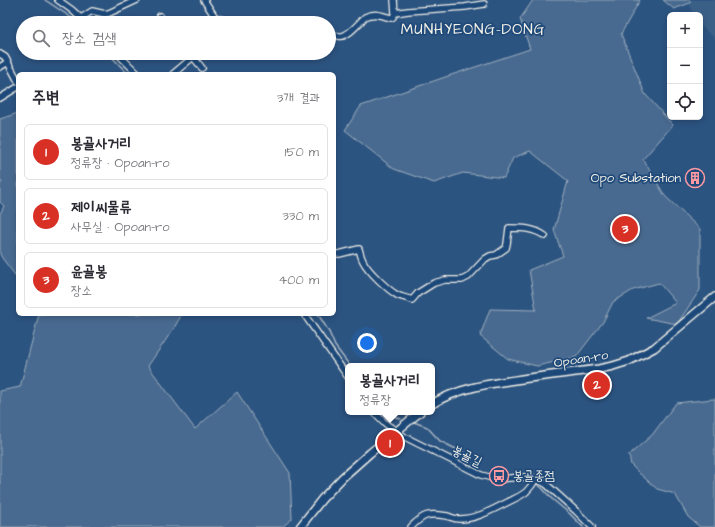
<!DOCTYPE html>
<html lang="ko">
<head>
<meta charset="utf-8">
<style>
	body { margin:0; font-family:"Architects Daughter","Poor Story",sans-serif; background:#f7f7f7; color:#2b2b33 }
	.controls { position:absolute; right:12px; top:12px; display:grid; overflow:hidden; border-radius:6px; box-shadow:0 2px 6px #0003 }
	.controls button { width:36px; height:36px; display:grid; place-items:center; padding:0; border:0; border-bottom:1px solid #e1e1e2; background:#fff; color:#2b2b33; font:20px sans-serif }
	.you { position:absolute; left:367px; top:343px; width:14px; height:14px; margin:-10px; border:3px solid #fff; border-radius:50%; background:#1a73e8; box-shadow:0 0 0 6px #1a73e833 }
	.badge { display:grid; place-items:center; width:26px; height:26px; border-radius:50%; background:#d93025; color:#fff; font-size:13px; font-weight:700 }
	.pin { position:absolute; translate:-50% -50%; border:2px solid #fff; box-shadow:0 1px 4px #0006 }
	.popup { position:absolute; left:345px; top:363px; width:90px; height:52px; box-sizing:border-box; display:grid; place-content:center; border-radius:6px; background:#fff; filter:drop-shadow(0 1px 3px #0005); font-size:13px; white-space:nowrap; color:#7c7c81 }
	.popup b { font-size:15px; color:#2b2b33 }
	.popup::after { content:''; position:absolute; left:50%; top:100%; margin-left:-8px; border:8px solid transparent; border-top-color:#fff }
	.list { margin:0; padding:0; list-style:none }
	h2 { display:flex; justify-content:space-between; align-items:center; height:52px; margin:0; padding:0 16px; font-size:17px }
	h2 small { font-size:13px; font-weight:400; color:#7c7c81 }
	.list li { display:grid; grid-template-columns:26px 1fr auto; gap:12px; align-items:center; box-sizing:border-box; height:56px; margin:0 8px 8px; padding:0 8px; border:1px solid #e1e1e2; border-radius:6px }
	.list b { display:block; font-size:15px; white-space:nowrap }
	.list p { margin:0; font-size:13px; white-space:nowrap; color:#7c7c81 }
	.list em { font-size:13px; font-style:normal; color:#7c7c81 }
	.icon { flex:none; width:22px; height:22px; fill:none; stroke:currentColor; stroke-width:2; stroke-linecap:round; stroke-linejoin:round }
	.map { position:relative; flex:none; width:715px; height:527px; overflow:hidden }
	.search { position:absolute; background:#fff; box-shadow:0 2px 6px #0003; left:16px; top:16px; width:320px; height:44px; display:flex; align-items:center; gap:10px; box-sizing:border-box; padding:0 14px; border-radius:22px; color:#7c7c81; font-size:15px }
	.panel { position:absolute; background:#fff; box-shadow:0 2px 6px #0003; left:16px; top:72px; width:320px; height:244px; border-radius:6px }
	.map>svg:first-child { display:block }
	.built { fill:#3b6088 }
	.green { fill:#496b90; stroke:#9eaebc }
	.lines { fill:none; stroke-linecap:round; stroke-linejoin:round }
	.stream { stroke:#a7b4c0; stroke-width:1.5 }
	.minor-casing { stroke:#f4f1e8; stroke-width:8 }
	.tertiary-casing { stroke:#f4f1e8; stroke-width:10 }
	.minor { stroke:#1f4a7a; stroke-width:5.5 }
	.tertiary { stroke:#1f4a7a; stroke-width:7 }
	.labels { text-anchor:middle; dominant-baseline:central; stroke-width:3.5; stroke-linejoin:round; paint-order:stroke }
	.poi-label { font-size:13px; fill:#f4f1e8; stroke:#1f4a7a; text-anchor:end }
	.street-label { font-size:13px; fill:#f4f1e8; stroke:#1f4a7a }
	.quarter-label { font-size:15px; letter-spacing:1px; fill:#f4f1e8; stroke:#1f4a7a }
</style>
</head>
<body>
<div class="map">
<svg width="715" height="527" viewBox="0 0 715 527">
	<rect width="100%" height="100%" fill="#2c5481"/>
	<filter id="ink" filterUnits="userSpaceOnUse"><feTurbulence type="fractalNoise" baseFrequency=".025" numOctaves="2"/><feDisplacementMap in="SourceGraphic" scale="8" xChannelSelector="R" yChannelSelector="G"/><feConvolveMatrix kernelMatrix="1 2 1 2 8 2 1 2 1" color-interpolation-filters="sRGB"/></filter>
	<g filter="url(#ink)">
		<polygon class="built" points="690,0 715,0 715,39 700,25 700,15 693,15 690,3"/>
		<g class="green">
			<polygon points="533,0 640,0 621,34 645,94 673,125 643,159 665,196 700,229 700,290 677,324 646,318 676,303 659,283 633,290 613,302 603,322 576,357 537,366 508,359 480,336 490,309 536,310 529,270 563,256 554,230 568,181 530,151 513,158 504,178 463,173 434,183 394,169 345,130 361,106 454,74 530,49 520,19"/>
			<polygon points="663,0 690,0 690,3 674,9"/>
			<polygon points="18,113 18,279 2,258 0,254 0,214 4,206 0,202 0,185 2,182 0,180 0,119"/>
			<polygon points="39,314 182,314 174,328 148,366 195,429 237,392 290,473 292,519 282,527 0,527 0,391 20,387"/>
			<polygon points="713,399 715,399 715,527 700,527 688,517 675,494 657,489 639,473 631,465 629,455 652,435 676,403"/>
		</g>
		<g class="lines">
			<g class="stream">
				<polyline points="45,0 69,16 77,23"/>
				<polyline points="108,53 128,74"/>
				<polyline points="318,314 329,332 335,346 350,366"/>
				<polyline points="387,412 390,415 401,419"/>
				<polyline points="414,422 427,427 440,441 464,453"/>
				<polyline points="536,484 542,488 552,499 570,514 583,527"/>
			</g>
			<g class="minor-casing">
				<g id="minor">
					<polyline points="58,0 72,10 86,23"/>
					<polyline points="204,0 213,14 215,17 232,23"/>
					<polyline points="394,0 395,13"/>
					<polyline points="160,16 163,23"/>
					<polyline points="81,18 92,11 105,14 109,13 137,0"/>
					<polyline points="232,23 247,23"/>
					<path d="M 329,34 C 332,34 335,36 339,36 C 347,38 359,23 365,17 C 375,12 382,16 391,18 L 393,17 L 395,13 L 408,11 L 465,7 L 484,4"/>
					<polyline points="117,53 138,74"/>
					<polyline points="190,53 202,68"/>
					<polyline points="0,54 5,57 18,81"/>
					<polyline points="0,67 8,62"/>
					<polyline points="173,74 193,57"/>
					<polyline points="0,98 18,87"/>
					<path d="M 334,254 L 339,254 L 359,249 C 360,253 361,257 363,261 C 368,271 387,289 397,295 C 401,297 407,298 412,300 L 418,293 L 434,283 L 445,280 L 462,280 L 468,277 L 485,259 L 490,256 L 496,255 L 506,248 L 507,244 L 509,228 C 522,228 534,228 545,236"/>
					<polyline points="304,314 348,377"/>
					<polyline points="374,412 386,424 405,437 481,475 496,479 526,477 536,479 546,484 576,511 592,527"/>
					<path d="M 411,527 C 424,514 428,513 447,516 C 451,517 454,519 459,519 C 477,519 492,510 508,502 C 514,499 521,496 526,492 C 530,488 533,484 536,479"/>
				</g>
			</g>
			<g class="tertiary-casing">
				<g id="tertiary">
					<path d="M 432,404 C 461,386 496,383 529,378 C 553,375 576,372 599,369 L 613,366 L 629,361 L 654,348 L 715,297"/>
					<polyline points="300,527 322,499 343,477 370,453 420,412"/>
				</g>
			</g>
			<use href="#minor" class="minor"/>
			<use href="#tertiary" class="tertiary"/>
		</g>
	</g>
	<defs>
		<g id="building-ring" transform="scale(1)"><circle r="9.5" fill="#1f4a7a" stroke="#ff9aa2" stroke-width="1.5"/><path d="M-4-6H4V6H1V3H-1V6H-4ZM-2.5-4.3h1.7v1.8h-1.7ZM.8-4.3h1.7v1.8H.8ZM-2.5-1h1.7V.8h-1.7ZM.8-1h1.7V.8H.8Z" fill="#ff9aa2"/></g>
		<g id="bus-ring" transform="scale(1)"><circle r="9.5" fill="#1f4a7a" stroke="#ff9aa2" stroke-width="1.5"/><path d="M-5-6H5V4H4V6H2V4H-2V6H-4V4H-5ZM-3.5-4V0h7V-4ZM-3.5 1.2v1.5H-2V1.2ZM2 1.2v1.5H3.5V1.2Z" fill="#ff9aa2"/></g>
	</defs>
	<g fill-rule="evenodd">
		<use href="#building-ring" x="695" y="178"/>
		<use href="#bus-ring" x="499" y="476"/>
	</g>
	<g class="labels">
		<g class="poi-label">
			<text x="681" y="178">Opo Substation</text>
			<text x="513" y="476" text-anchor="start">봉골종점</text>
		</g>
		<g class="street-label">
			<text transform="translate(581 359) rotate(-9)">Opoan-ro</text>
			<text transform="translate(467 456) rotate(26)">봉골길</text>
		</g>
		<g class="quarter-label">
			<text x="473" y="29">MUNHYEONG-DONG</text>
		</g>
	</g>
</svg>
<div class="controls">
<button>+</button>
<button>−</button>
<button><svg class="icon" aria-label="locate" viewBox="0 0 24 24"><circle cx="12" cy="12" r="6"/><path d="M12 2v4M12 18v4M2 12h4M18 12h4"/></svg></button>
</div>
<div class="you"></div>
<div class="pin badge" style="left:390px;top:443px">1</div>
<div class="popup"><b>봉골사거리</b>정류장</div>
<div class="pin badge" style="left:597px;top:385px">2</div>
<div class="pin badge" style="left:625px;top:229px">3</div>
<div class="search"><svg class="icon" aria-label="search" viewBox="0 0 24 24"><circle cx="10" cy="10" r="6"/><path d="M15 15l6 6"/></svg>장소 검색</div>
<section class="panel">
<h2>주변<small>3개 결과</small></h2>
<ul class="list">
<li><span class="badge">1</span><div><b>봉골사거리</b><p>정류장 · Opoan-ro</p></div><em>150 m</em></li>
<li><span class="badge">2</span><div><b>제이씨물류</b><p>사무실 · Opoan-ro</p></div><em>330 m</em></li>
<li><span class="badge">3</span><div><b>윤골봉</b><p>장소</p></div><em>400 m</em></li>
</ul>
</section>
</div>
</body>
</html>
